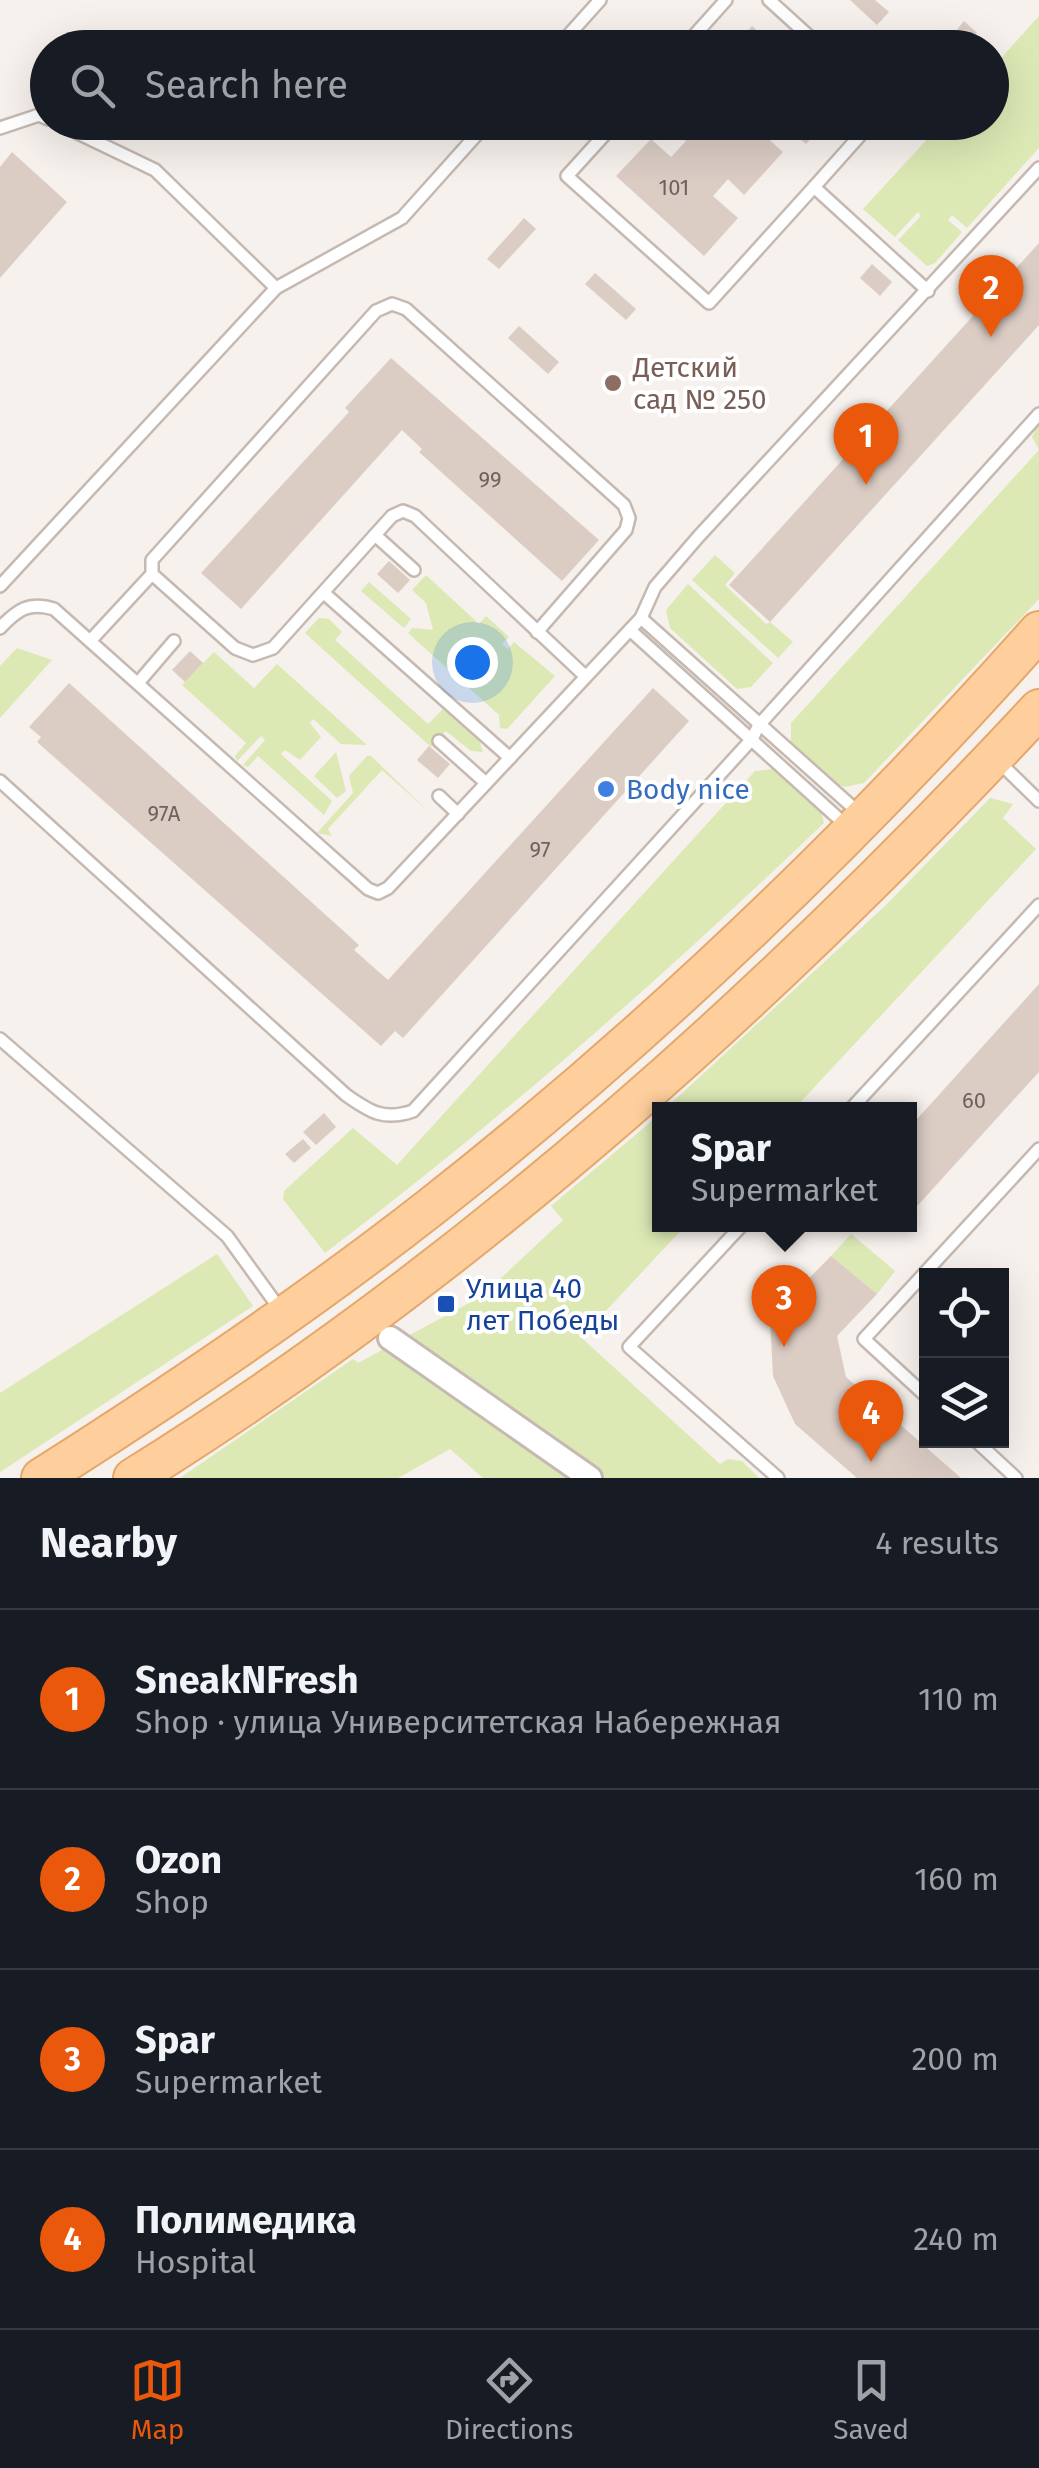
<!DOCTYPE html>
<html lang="en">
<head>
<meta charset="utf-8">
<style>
	body { margin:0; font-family:"Fira Sans",sans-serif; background:#20242c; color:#f1f3f6 }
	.controls { position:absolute; right:30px; bottom:30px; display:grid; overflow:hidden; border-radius:0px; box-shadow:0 10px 40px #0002 }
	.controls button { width:90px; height:90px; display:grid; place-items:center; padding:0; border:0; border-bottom:2px solid #363941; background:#171b24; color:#f1f3f6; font:50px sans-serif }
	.you { position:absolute; left:472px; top:662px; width:35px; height:35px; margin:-25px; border:8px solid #fff; border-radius:50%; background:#1a73e8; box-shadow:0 0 0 15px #1a73e833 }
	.badge { display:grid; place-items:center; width:65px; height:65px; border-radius:50%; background:#ea580c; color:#fff; font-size:32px; font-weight:700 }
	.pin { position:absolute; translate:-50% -82px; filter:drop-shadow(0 2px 5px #0008) }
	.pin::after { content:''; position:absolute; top:52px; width:35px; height:30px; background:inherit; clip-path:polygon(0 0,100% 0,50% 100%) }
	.popup { position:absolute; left:652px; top:1102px; width:265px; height:130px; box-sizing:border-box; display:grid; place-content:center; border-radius:0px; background:#171b24; filter:drop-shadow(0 2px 8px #0005); font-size:32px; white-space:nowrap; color:#9ea1a6 }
	.popup b { font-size:38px; color:#f1f3f6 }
	.popup::after { content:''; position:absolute; left:50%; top:100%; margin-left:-20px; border:20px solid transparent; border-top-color:#171b24 }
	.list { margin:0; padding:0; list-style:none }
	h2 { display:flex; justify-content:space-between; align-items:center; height:130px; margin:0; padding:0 40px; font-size:42px }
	h2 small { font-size:32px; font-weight:400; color:#9ea1a6 }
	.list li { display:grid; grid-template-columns:65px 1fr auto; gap:30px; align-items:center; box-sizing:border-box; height:180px; padding:0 40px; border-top:2px solid #363941 }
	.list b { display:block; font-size:38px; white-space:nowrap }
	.list p { margin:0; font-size:32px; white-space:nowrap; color:#9ea1a6 }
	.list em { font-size:32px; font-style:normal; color:#9ea1a6 }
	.icon { flex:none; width:55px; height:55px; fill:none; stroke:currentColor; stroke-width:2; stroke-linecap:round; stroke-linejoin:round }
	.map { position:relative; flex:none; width:1039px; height:1478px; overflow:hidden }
	.search { position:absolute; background:#171b24; box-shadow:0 10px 40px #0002; left:30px; right:30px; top:30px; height:110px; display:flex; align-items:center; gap:25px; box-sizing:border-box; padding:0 35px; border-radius:55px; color:#9ea1a6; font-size:38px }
	.sheet { height:850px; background:#171b24 }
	nav { display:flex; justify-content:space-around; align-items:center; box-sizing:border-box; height:140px; border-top:2px solid #363941; background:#171b24; font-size:28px; color:#9ea1a6 }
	nav a { display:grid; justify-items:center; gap:5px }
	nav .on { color:#ea580c }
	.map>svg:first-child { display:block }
	.green { fill:#dce9b5 }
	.building { fill:#dbcdc4 }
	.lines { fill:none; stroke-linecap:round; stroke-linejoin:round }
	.lane-casing { stroke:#c5b9b1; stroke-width:16 }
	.street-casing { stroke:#c5b9b1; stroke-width:28 }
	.primary-casing { stroke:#e5a76a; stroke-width:42 }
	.lane { stroke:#fff; stroke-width:11 }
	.street { stroke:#fff; stroke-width:22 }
	.primary { stroke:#fecf9c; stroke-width:38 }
	.education-dot { fill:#8d6e63; stroke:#fff; stroke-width:4 }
	.shop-dot { fill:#3f7fe0; stroke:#fff; stroke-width:4 }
	.transit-dot { fill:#1a4fb4; stroke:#fff; stroke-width:4 }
	.labels { text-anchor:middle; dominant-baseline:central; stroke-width:8; stroke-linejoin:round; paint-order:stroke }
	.number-label { font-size:22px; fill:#6e635c }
	.education-label { font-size:28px; fill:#785e54; stroke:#fff; text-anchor:start }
	.shop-label { font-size:28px; fill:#366cbe; stroke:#fff; text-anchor:start }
	.transit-label { font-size:28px; fill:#164399; stroke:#fff; text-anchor:start }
</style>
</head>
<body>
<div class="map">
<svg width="1039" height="1478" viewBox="0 0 1039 1478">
	<rect width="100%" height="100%" fill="#f6f1ec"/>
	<g class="green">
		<polygon points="1039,16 1039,148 967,228 952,215 948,220 962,232 935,263 927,266 898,240 921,216 918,212 895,237 863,209 942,123 992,122 992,107 1004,94 999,90 992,98 992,68"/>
		<polygon points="1039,421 1039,599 864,783 845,787 836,784 791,745 791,723 1039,450 1032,437"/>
		<polygon points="715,555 735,573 725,585 766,624 770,622 793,642 778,658 692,580"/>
		<polygon points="426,575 479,624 486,616 509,637 502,644 508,649 514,642 555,676 507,729 500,728 499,715 408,633 412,628 433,630 426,603 412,590"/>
		<polygon points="369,582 411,619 404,628 361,591"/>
		<polygon points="688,584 773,663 751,687 737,689 670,628 666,610"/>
		<polygon points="319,618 329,619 342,632 335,640 428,724 443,709 479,741 483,752 471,751 446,731 431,747 305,633"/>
		<polygon points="17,648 52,660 0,718 0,666"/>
		<polygon points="214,652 254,688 277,664 367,745 341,744 313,719 310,723 321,737 300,760 285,750 281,754 332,801 324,815 258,756 248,767 243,765 265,740 261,736 237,761 235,756 246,743 182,685"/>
		<polygon points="336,752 346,791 337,798 314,776"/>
		<polygon points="367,756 371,756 429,812 382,770 328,829 332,836 317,833 353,793 349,776"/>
		<path d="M 772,769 L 821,811 L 824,823 C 665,975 501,1120 325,1253 L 283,1199 L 284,1191 L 353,1128 L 397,1165 L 755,771 Z"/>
		<polygon points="990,798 1013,804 1003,818 1036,849 794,1109 665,1109 886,905"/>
		<polygon points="659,1115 659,1224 686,1225 589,1329 573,1330 720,1464 728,1459 742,1461 759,1478 483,1478 450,1449 398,1478 180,1478 353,1359 358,1363 482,1296 563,1220 551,1206"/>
		<polygon points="851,1234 895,1271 877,1294 831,1256"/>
		<polygon points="217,1254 253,1306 0,1472 0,1393"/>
	</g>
	<g class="building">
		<polygon points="850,0 875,0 889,12 877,25"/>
		<polygon points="964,21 977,33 964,48 942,48"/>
		<polygon points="752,26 776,48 733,48"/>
		<polygon points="665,122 780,122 766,137 783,152 744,195 728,179 713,196 738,218 704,256 616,176 651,139 671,157 686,141"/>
		<polygon points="782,122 826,122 806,144"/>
		<polygon points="12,152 67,202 0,278 0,167"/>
		<polygon points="524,218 536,229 499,269 487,259"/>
		<polygon points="1039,243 1039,325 770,622 729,585"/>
		<polygon points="872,264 892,282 880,296 860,278"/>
		<polygon points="595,273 636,309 626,320 585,284"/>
		<polygon points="519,326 559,362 548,374 508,338"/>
		<polygon points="391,358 599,540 562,581 419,452 422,449 402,430 241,609 201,573 349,412 345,408"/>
		<polygon points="389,561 410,580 398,593 377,574"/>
		<polygon points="190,651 203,663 185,682 172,670"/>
		<polygon points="69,683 359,945 354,950 388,980 653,688 689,721 403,1038 395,1031 381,1046 37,742 41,737 29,727"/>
		<polygon points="429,746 450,764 438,778 417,760"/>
		<polygon points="1039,984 1039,1072 909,1215 909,1128"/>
		<polygon points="324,1113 336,1127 316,1145 303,1132"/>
		<polygon points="303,1139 311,1148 294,1163 285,1154"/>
		<polygon points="831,1256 877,1294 837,1336 846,1377 961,1478 857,1478 795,1424 773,1376 770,1318"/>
		<polygon points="451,1293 456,1301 441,1312 436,1305"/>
	</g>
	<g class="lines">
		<g class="lane-casing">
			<g id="lane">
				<polyline points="769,0 822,48"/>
				<polyline points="557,48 600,0"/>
				<polyline points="683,48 726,0"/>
				<polyline points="55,122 155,170 276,288"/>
				<polyline points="616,122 567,176 709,303 814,187"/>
				<polyline points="872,122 814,187 928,291"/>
				<polyline points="0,128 39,115 48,119"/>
				<polyline points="375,535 414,570"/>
				<polyline points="152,574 235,648 253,655 273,648 392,516 403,511 415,516 584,675"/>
				<polyline points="0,586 276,288 402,218 488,122"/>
				<polyline points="324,593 510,758"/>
				<polyline points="641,618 858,812"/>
				<path d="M 0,628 C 17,610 29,601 54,609 L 368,889 L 378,893 L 388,888 L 641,618 L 655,587 L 699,536 L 1039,168"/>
				<polyline points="630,630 849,828"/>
				<polyline points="90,641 152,574 152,560 376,311 392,304 406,309 624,505 629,518 626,530 537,632"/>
				<polyline points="138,683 174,641"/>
				<polyline points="439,741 486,783"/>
				<polyline points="997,760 1039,801"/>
				<path d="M 0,781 L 346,1095 C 370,1112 384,1121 413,1111 L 752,739 L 759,725 L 1039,414"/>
				<polyline points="439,796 458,814"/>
				<polyline points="0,1039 227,1236 282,1312"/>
				<polyline points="850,1110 1039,905"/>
				<polyline points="743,1224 629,1347 778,1478"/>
				<polyline points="926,1396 864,1339 1039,1149"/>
				<polyline points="975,1440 1016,1478"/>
			</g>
		</g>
		<g class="street-casing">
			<polyline id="street" points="390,1338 590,1478"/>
		</g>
		<g class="primary-casing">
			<g id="primary">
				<path d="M 41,1478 C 175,1393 307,1304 431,1207 C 651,1034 853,840 1039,631"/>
				<path d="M 133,1478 C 469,1269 770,998 1039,709"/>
			</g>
		</g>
		<use href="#lane" class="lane"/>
		<use href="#street" class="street"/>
		<use href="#primary" class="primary"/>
	</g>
	<circle class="education-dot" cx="613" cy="383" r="10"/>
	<circle class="shop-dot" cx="606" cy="789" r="10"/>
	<rect class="transit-dot" x="436" y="1294" width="20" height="20" rx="5"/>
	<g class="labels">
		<g class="number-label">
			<text x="674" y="187">101</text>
			<text x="490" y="479">99</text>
			<text x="164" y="813">97А</text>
			<text x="540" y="849">97</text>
			<text x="974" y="1100">60</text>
		</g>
		<g class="education-label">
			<text x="633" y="367">Детский<tspan x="633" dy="32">сад № 250</tspan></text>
		</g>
		<g class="shop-label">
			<text x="626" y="789">Body nice</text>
		</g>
		<g class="transit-label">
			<text x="466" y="1288">Улица 40<tspan x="466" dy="32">лет Победы</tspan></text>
		</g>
	</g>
</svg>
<div class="controls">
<button><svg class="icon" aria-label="locate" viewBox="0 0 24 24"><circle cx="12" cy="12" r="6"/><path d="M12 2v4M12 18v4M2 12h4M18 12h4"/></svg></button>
<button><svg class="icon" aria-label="layers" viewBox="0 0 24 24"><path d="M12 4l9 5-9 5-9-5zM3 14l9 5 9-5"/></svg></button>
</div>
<div class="you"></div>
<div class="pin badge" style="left:866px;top:485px">1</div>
<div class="pin badge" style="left:991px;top:337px">2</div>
<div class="pin badge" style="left:784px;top:1347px">3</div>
<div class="popup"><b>Spar</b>Supermarket</div>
<div class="pin badge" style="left:871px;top:1462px">4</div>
<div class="search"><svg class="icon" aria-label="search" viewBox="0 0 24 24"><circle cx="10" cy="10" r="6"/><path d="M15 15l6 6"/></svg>Search here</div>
</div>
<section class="sheet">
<h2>Nearby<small>4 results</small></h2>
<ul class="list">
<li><span class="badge">1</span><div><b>SneakNFresh</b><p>Shop · улица Университетская Набережная</p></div><em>110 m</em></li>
<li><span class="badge">2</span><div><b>Ozon</b><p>Shop</p></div><em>160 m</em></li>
<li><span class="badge">3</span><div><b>Spar</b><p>Supermarket</p></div><em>200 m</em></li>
<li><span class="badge">4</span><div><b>Полимедика</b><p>Hospital</p></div><em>240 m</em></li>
</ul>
</section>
<nav>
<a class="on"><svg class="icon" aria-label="map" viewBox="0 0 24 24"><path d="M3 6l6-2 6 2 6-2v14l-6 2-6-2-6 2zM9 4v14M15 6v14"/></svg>Map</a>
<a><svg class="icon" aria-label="directions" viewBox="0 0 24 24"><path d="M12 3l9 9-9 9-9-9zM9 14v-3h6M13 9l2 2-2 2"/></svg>Directions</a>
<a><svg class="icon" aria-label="saved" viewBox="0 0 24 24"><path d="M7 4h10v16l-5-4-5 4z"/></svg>Saved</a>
</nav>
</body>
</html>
